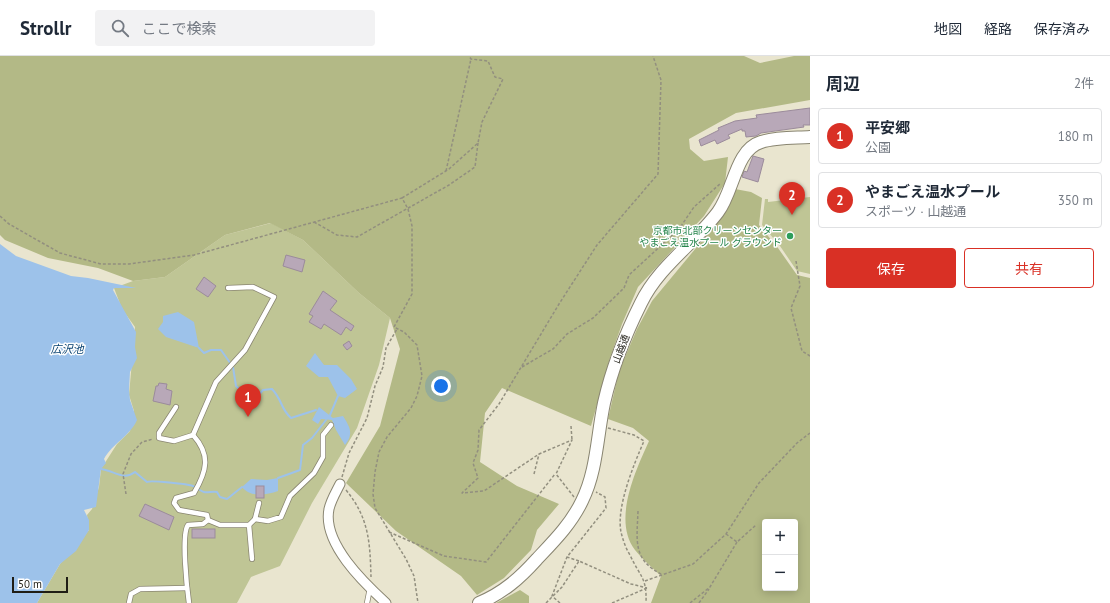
<!DOCTYPE html>
<html lang="ja">
<head>
<meta charset="utf-8">
<style>
	body { margin:0; font-family:"PT Sans","Noto Sans JP",sans-serif; background:#f2f2f3; color:#1f2937 }
	.controls { position:absolute; right:12px; bottom:12px; display:grid; overflow:hidden; border-radius:4px; box-shadow:0 2px 10px #0003 }
	.controls button { width:36px; height:36px; display:grid; place-items:center; padding:0; border:0; border-bottom:1px solid #e0e1e3; background:#fff; color:#1f2937; font:20px sans-serif }
	.scale { position:absolute; left:12px; bottom:10px; width:56px; box-sizing:border-box; padding-left:4px; border:2px solid #1f1d15; border-top:0; font-size:11px; line-height:14px; white-space:nowrap; color:#1f1d15; -webkit-text-stroke:3px #fff; paint-order:stroke }
	.you { position:absolute; left:441px; top:330px; width:14px; height:14px; margin:-10px; border:3px solid #fff; border-radius:50%; background:#1a73e8; box-shadow:0 0 0 6px #1a73e833 }
	.badge { display:grid; place-items:center; width:26px; height:26px; border-radius:50%; background:#d93025; color:#fff; font-size:13px; font-weight:700 }
	.pin { position:absolute; translate:-50% -33px; filter:drop-shadow(0 1px 2px #0008) }
	.pin::after { content:''; position:absolute; top:21px; width:14px; height:12px; background:inherit; clip-path:polygon(0 0,100% 0,50% 100%) }
	.list { margin:0; padding:0; list-style:none }
	h2 { display:flex; justify-content:space-between; align-items:center; height:52px; margin:0; padding:0 16px; font-size:17px }
	h2 small { font-size:13px; font-weight:400; color:#747a83 }
	.list li { display:grid; grid-template-columns:26px 1fr auto; gap:12px; align-items:center; box-sizing:border-box; height:56px; margin:0 8px 8px; padding:0 8px; border:1px solid #e0e1e3; border-radius:4px }
	.list b { display:block; font-size:15px; white-space:nowrap }
	.list p { margin:0; font-size:13px; white-space:nowrap; color:#747a83 }
	.list em { font-size:13px; font-style:normal; color:#747a83 }
	.actions { display:flex; gap:8px; padding:12px 16px }
	.actions a { flex:1; padding:9px 0; border:1px solid #d93025; border-radius:4px; text-align:center; font-size:14px; color:#d93025 }
	.actions .main { background:#d93025; color:#fff }
	.icon { flex:none; width:22px; height:22px; fill:none; stroke:currentColor; stroke-width:2; stroke-linecap:round; stroke-linejoin:round }
	.map { position:relative; flex:none; width:810px; height:547px; overflow:hidden }
	header { display:flex; align-items:center; gap:24px; box-sizing:border-box; height:56px; padding:0 20px; background:#fff; border-bottom:1px solid #e0e1e3 }
	header strong { font-size:19px }
	nav { display:flex; gap:22px; margin-inline-start:auto; font-size:14px }
	.search { width:280px; height:36px; background:#f2f2f3; display:flex; align-items:center; gap:10px; box-sizing:border-box; padding:0 14px; border-radius:4px; color:#747a83; font-size:15px }
	main { display:flex }
	aside { flex:1; background:#fff }
	.map>svg:first-child { display:block }
	.green { fill:#bfc595 }
	.forest { fill:#b3b986; fill-rule:evenodd }
	.water { fill:#9dc2ea }
	.lines { fill:none; stroke-linecap:round; stroke-linejoin:round }
	.stream { stroke:#9dc2ea; stroke-width:2 }
	.building { fill:#b8a8b8; stroke:#9b8b9b }
	.lane-casing { stroke:#898571; stroke-width:6 }
	.street-casing { stroke:#898571; stroke-width:11 }
	.secondary-casing { stroke:#898571; stroke-width:14 }
	.path { stroke:#928f7f; stroke-width:1.5; stroke-dasharray:3 2; stroke-linecap:butt }
	.lane { stroke:#fff; stroke-width:4.5 }
	.street { stroke:#fff; stroke-width:9 }
	.secondary { stroke:#fff; stroke-width:12 }
	.leisure-dot { fill:#2e9e5b; stroke:#fff; stroke-width:1.5 }
	.labels { text-anchor:middle; dominant-baseline:central; stroke-width:3; stroke-linejoin:round; paint-order:stroke }
	.leisure-label { font-size:10px; fill:#27864d; stroke:#fff; text-anchor:end }
	.street-label { font-size:10px; fill:#1f1d15; stroke:#fff }
	.water-label { font-size:11px; font-style:italic; fill:#053f6f; stroke:#fff }
</style>
</head>
<body>
<header>
<strong>Strollr</strong>
<div class="search"><svg class="icon" aria-label="search" viewBox="0 0 24 24"><circle cx="10" cy="10" r="6"/><path d="M15 15l6 6"/></svg>ここで検索</div>
<nav><a>地図</a><a>経路</a><a>保存済み</a></nav>
</header>
<main>
<div class="map">
<svg width="810" height="547" viewBox="0 0 810 547">
	<rect width="100%" height="100%" fill="#e9e5cf"/>
	<g class="green">
		<polygon points="810,141 810,218 797,215 780,190 762,169 765,143 768,143 768,146"/>
		<polygon points="271,167 303,184 359,237 390,262 379,309 357,372 312,447 280,510 251,521 237,547 37,547 60,508 89,474 87,459 92,453 99,431 101,413 117,388 130,375 134,355 129,339 135,271 122,253 114,232 133,225 165,221 225,179"/>
	</g>
	<g class="forest">
		<polygon points="0,0 744,0 760,7 794,0 810,0 810,44 736,57 689,83 690,93 704,105 728,101 725,127 704,160 638,231 622,268 610,302 591,370 502,332 485,357 480,406 517,430 559,448 537,474 531,494 504,522 477,539 461,520 396,475 346,427 380,370 400,293 390,262 359,237 303,184 270,167 225,179 165,221 133,225 98,212 48,202 5,184 0,179"/>
		<path d="M 735,133 L 751,136 L 762,142 L 759,169 L 778,192 L 797,219 L 810,222 L 810,547 L 651,547 L 661,520 C 653,512 642,503 635,494 C 612,464 636,414 649,385 L 633,372 L 608,363 L 619,315 L 637,273 L 652,245 L 725,157 ZM 765,466 L 795,466 L 795,532 L 765,532 Z"/>
		<polygon points="520,534 529,540 529,547 496,547"/>
	</g>
	<g class="water">
		<path d="M 0,188 L 16,200 L 71,220 L 88,222 L 136,232 L 114,232 L 113,234 L 136,276 L 135,291 L 137,302 L 130,316 L 129,334 L 130,344 L 137,364 C 130,380 112,388 104,403 L 106,407 L 101,413 L 96,451 L 84,454 L 89,464 L 89,474 L 76,495 L 60,508 L 37,547 L 0,547 Z"/>
		<polygon points="178,256 194,266 199,292 166,281 158,273 163,266 163,260"/>
		<polygon points="315,297 324,309 337,309 351,323 357,333 345,342 338,340 328,321 319,321 306,310"/>
		<path d="M 319,351 L 333,362 L 343,360 C 350,371 354,378 345,389 L 336,374 L 332,364 L 321,363 L 318,368 L 312,364 Z"/>
		<path d="M 278,422 L 278,435 C 266,439 251,442 242,431 L 251,423 L 267,424 Z"/>
	</g>
	<g class="lines">
		<g class="stream">
			<path d="M 199,292 L 204,297 L 211,294 L 221,294 L 233,311 L 236,330 L 245,338 L 258,340 L 263,334 L 272,333 C 283,345 280,352 291,362 L 316,354"/>
			<polyline points="330,359 338,340"/>
			<path d="M 101,413 C 115,415 123,425 135,416 L 147,426 C 150,424 188,428 193,430 C 197,431 200,435 204,436 C 208,437 212,435 217,436 L 220,441 L 227,443 L 242,431"/>
			<polyline points="278,422 300,414 303,389 312,382 326,364"/>
		</g>
	</g>
	<g class="building">
		<polygon points="810,52 810,69 803,69 804,71 761,77 756,80 746,81 745,75 742,75 742,73 728,79 730,82 717,88 715,84 701,90 699,84 719,74 718,72 735,65 757,62 756,59"/>
		<polygon points="753,100 764,103 758,126 742,121 744,115 747,116"/>
		<polygon points="286,199 305,204 302,216 283,210"/>
		<polygon points="204,221 216,230 208,241 196,233"/>
		<polygon points="323,235 337,245 330,254 354,270 351,275 346,271 341,279 324,268 321,273 309,266 313,260 309,258"/>
		<polygon points="349,285 352,290 347,294 343,289"/>
		<polygon points="159,327 167,328 166,333 172,335 170,349 153,345 156,330 158,330"/>
		<rect x="256" y="430" width="8" height="12"/>
		<polygon points="145,448 174,461 169,474 139,460"/>
		<rect x="192" y="473" width="23" height="9"/>
	</g>
	<g class="lines">
		<g class="lane-casing">
			<g id="lane">
				<polyline points="176,351 159,377 159,382 174,385 193,379"/>
				<polyline points="255,463 268,465 281,461 290,440 314,417 323,401 323,379 331,369"/>
				<polyline points="208,464 220,469 249,469 252,503"/>
				<polyline points="249,469 255,463 259,447"/>
				<polyline points="129,547 131,538 140,533 187,532"/>
				<path d="M 189,547 C 187,533 181,478 188,469 L 203,468 L 208,464 L 207,459 L 179,454 L 174,447 L 176,442 L 194,437 C 207,415 211,399 193,379 L 216,326 L 245,294 L 274,241 L 253,231 L 228,232"/>
				<polyline points="367,547 370,532"/>
			</g>
		</g>
		<g class="street-casing">
			<path id="street" d="M 340,428 C 336,436 331,444 329,453 C 322,487 364,527 386,547"/>
		</g>
		<g class="secondary-casing">
			<path id="secondary" d="M 479,547 C 503,537 520,522 537,503 C 554,485 571,468 582,445 C 597,415 597,380 604,347 C 612,312 625,279 641,247 C 659,210 694,188 718,156 C 734,135 735,94 761,86 C 776,81 795,82 810,81"/>
		</g>
		<g class="path">
			<polyline points="446,115 471,3"/>
			<polyline points="402,142 449,113 478,87 482,66 503,23 495,21 488,5 471,3 469,0"/>
			<polyline points="0,160 9,168 60,197 101,208 129,208 194,199 402,142 408,153 412,170 412,238 394,271 404,276 417,289 422,320 417,340 411,352 387,381 379,396 375,416 373,438 375,452 406,503 414,520 418,547"/>
			<polyline points="314,166 337,179 357,181 449,129 475,111 478,87"/>
			<polyline points="796,205 800,230 791,252 802,295 810,300"/>
			<polyline points="522,311 553,293 567,278 593,262 624,232 629,219 679,173 694,151 721,127"/>
			<polyline points="571,370 572,384"/>
			<path d="M 608,372 L 634,379 L 644,385 C 634,408 616,451 621,476 C 623,484 626,493 630,499 C 640,521 647,521 646,547"/>
			<polyline points="534,418 539,398"/>
			<polyline points="342,421 349,397 367,362 375,330 383,311 386,292 397,273"/>
			<path d="M 346,434 C 369,462 370,486 371,521"/>
			<polyline points="126,438 123,418 131,398 142,386 153,383"/>
			<polyline points="574,441 556,418 572,384 539,398 484,435 462,437 478,422 473,407 478,394 479,374 499,348 559,248 597,189 658,118 661,24 653,0"/>
			<path d="M 638,455 C 637,485 632,504 663,519"/>
			<polyline points="389,476 444,500 486,506 555,418"/>
			<polyline points="726,478 737,486 756,469"/>
			<polyline points="579,505 567,501 606,452 605,441 596,436"/>
			<polyline points="645,525 693,508 726,478 759,427 797,387 810,377"/>
			<polyline points="546,547 562,531 579,505 631,528 647,532"/>
			<polyline points="560,547 552,540 567,501"/>
			<polyline points="612,547 647,532"/>
			<polyline points="690,547 710,531 737,486"/>
			<polyline points="699,547 709,533"/>
		</g>
		<use href="#lane" class="lane"/>
		<use href="#street" class="street"/>
		<use href="#secondary" class="secondary"/>
	</g>
	<circle class="leisure-dot" cx="790" cy="180" r="4"/>
	<g class="labels">
		<g class="leisure-label">
			<text x="782" y="174">京都市北部クリーンセンター<tspan x="782" dy="12">やまごえ温水プール グラウンド</tspan></text>
		</g>
		<g class="street-label">
			<text transform="translate(621 293) rotate(-69)">山越通</text>
		</g>
		<g class="water-label">
			<text x="67" y="293">広沢池</text>
		</g>
	</g>
</svg>
<div class="controls">
<button>+</button>
<button>−</button>
</div>
<div class="scale">50 m</div>
<div class="you"></div>
<div class="pin badge" style="left:248px;top:361px">1</div>
<div class="pin badge" style="left:792px;top:159px">2</div>
</div>
<aside>
<h2>周辺<small>2件</small></h2>
<ul class="list">
<li><span class="badge">1</span><div><b>平安郷</b><p>公園</p></div><em>180 m</em></li>
<li><span class="badge">2</span><div><b>やまごえ温水プール</b><p>スポーツ · 山越通</p></div><em>350 m</em></li>
</ul>
<div class="actions"><a class="main">保存</a><a>共有</a></div>
</aside>
</main>
</body>
</html>
